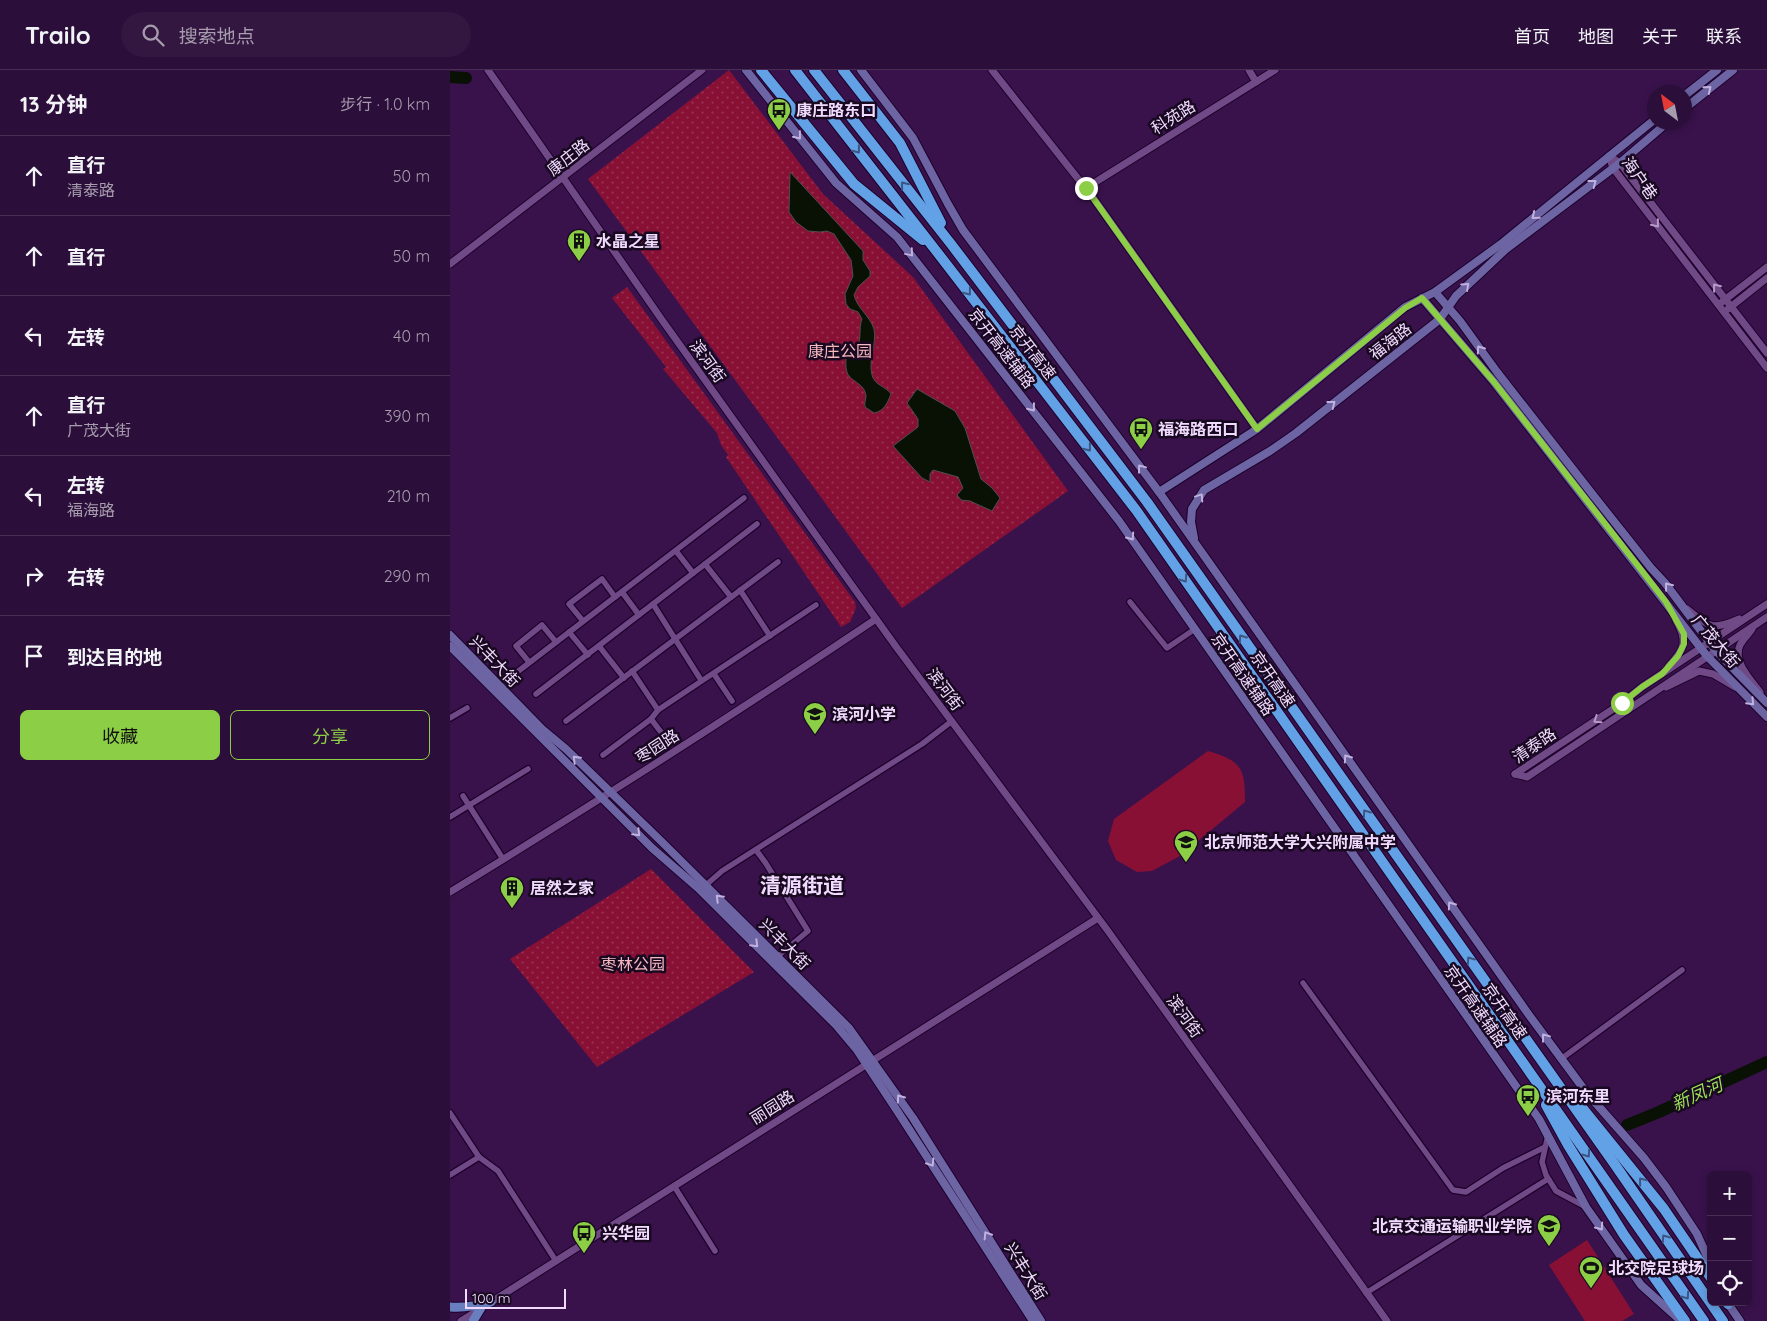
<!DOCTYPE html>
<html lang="zh">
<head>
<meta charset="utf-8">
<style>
	body { margin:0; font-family:Quicksand,"Noto Sans SC",sans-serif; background:#331741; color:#f1f3f6 }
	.controls { position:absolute; right:15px; bottom:15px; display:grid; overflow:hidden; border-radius:8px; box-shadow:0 2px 8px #0003 }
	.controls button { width:45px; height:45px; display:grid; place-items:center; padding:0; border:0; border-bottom:1px solid #472e53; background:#2b0e39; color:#f1f3f6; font:25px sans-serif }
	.compass { position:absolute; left:1197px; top:15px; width:45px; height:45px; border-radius:50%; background:#2b0e39; box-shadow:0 2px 8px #0003; rotate:328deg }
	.scale { position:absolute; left:15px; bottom:12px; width:101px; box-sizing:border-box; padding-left:5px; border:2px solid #f0dbfe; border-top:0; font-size:14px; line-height:18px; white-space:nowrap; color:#f0dbfe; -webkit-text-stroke:4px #180921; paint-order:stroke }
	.stop { position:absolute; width:15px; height:15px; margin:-11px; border:4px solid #8cce45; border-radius:50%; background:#fff }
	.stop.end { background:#8cce45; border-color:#fff; box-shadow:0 1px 5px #0008 }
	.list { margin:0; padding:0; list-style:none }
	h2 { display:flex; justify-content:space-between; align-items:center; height:65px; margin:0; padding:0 20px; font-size:21px }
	h2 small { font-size:16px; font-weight:400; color:#a69cae }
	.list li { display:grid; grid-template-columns:32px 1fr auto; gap:15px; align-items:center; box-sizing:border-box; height:80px; padding:0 20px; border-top:1px solid #472e53 }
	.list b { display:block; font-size:19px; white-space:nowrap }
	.list p { margin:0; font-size:16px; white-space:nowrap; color:#a69cae }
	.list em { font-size:16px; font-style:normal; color:#a69cae }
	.actions { display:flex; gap:10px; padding:15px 20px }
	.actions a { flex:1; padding:11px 0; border:1px solid #8cce45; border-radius:8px; text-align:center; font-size:18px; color:#8cce45 }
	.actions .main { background:#8cce45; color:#111 }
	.icon { flex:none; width:28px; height:28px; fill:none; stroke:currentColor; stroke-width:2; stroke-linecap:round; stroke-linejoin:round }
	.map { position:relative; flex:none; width:1317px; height:1251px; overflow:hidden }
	header { display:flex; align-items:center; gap:30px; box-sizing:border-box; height:70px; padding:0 25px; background:#2b0e39; border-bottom:1px solid #472e53 }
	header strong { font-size:24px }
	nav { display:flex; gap:28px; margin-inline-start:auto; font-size:18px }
	.search { width:350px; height:45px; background:#331741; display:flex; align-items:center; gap:12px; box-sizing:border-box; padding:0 18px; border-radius:28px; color:#a69cae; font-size:19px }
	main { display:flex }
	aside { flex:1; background:#2b0e39 }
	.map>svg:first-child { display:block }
	.park { fill:url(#park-dots) }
	.garden { fill:#881034 }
	.water { fill:#091104; stroke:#4e4e4f }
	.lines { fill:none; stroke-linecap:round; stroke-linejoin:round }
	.river { stroke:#091104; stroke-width:12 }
	.minor-casing { stroke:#1d012b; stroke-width:8 }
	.tertiary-casing { stroke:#1d012b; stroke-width:9 }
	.secondary-casing { stroke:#1d012b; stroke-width:10 }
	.primary-casing { stroke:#1d012b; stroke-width:11 }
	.motorway-casing { stroke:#1d012b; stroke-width:12 }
	.minor { stroke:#704a87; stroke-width:5.5 }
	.tertiary { stroke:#704a87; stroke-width:7 }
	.secondary { stroke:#6c64a3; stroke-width:8 }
	.primary { stroke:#687ebf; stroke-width:9 }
	.motorway { stroke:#62a1e5; stroke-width:10 }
	.oneway { stroke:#c2b1de }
	.oneway2 { stroke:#3d5583 }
	.oneway3 { stroke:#b69ac8 }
	.route { stroke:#8cce45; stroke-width:6 }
	.labels { text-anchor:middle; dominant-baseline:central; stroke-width:5; stroke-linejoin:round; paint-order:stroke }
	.poi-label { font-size:16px; font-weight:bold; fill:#f0dbfe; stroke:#180921; text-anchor:start }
	.street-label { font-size:16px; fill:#f0dbfe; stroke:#180921 }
	.park-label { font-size:16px; fill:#f6b8be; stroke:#180921 }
	.water-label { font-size:18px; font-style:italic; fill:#9bdf54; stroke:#180921 }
	.district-label { font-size:21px; font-weight:bold; fill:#f0dbfe; stroke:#180921 }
</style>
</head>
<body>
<header>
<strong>Trailo</strong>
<div class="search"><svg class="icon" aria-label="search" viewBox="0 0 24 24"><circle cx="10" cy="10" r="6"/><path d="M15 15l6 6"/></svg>搜索地点</div>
<nav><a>首页</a><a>地图</a><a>关于</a><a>联系</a></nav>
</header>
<main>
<aside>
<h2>13 分钟<small>步行 · 1.0 km</small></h2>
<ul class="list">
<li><svg class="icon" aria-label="ahead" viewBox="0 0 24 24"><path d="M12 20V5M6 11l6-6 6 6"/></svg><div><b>直行</b><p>清泰路</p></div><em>50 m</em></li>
<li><svg class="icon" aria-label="ahead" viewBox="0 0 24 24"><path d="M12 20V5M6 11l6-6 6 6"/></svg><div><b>直行</b></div><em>50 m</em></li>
<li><svg class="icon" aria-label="left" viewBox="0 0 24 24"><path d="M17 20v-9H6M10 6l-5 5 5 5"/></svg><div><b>左转</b></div><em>40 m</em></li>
<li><svg class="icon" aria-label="ahead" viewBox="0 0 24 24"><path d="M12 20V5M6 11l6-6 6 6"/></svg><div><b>直行</b><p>广茂大街</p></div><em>390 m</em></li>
<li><svg class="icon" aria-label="left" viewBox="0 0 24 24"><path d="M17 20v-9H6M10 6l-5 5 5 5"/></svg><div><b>左转</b><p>福海路</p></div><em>210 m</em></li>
<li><svg class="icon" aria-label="right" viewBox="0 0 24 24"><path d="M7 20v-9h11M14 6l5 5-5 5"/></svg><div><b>右转</b></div><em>290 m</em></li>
<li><svg class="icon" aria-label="arrive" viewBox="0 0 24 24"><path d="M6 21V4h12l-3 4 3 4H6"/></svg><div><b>到达目的地</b></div></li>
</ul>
<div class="actions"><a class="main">收藏</a><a>分享</a></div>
</aside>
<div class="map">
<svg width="1317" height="1251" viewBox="0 0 1317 1251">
	<defs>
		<pattern id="park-dots" width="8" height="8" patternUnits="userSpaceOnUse" patternTransform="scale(1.25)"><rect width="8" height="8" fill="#881034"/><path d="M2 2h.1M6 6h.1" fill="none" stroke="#993252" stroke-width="1.8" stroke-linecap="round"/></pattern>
	</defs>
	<rect width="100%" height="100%" fill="#39124c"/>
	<g class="park">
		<polygon points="279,0 373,124 463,207 618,421 452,538 138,109"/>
		<polygon points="177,217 405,532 406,538 400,552 391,557 276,387 278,385 271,375 267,363 213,299 216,297 162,228"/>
		<polygon points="201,799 304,902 147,997 60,889"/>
	</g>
	<g class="garden">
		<path d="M 758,681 C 791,691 795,697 795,732 L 730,786 L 702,801 L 687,802 L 666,790 L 658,771 L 664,749 Z"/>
		<polygon points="1137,1170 1184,1244 1172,1251 1135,1251 1099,1195"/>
	</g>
	<g class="water">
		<path d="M 340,102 L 413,181 L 413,190 L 420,201 L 420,206 L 408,217 L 404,225 C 407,238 420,246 424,259 C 427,274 418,290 422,305 C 425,316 436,316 441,324 C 437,334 434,341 424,343 L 415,337 C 414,333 416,330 416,326 C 415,315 405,313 399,306 C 395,302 395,286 398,283 C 403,279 407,278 409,272 C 411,264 409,257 412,249 L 408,242 L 400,239 L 396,234 L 395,224 L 403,206 L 401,190 L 384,164 L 377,161 L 370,162 L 358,161 L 346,152 L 339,142 Z"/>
		<polygon points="467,319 505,341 515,358 531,409 542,418 550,428 542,441 520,431 511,430 507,425 513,418 508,407 483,400 480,404 480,412 472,408 443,376 468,357 468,349 457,333"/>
	</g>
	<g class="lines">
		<g class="river">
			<polyline points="0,7 16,8"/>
			<polyline points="1177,1055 1209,1042 1317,992"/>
		</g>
		<g class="minor-casing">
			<g id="minor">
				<polyline points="226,481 243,503"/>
				<polyline points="255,494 281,527"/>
				<polyline points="290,520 320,566"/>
				<polyline points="172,522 189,545"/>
				<polyline points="680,532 717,578 745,559"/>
				<polyline points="203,534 251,610"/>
				<polyline points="133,551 119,534 152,509 165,527"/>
				<polyline points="119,562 138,585"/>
				<polyline points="149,576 174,608"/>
				<polyline points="79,592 66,576 92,555 106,572"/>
				<polyline points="182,601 208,640"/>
				<polyline points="264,604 282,631"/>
				<polyline points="62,606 294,428"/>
				<polyline points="86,624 307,454"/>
				<polyline points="0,648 17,638"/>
				<polyline points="201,649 217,670"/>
				<polyline points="116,651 328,492"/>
				<polyline points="153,685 201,649 208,640 366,535"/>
				<polyline points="13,726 53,789"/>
				<polyline points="0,747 78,699"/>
				<polyline points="306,780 315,792 358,861 328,886"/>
				<polyline points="256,815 272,801 472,674 502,651"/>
				<polyline points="853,913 1003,1120 1016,1122 1053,1098 1095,1077"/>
				<polyline points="1111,989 1232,900"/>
				<polyline points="0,1043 29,1087 48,1101 106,1191"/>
				<polyline points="1098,1065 1092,1092 1096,1105 1106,1121 1136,1137"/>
				<polyline points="0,1105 29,1087"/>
				<polyline points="224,1116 265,1181"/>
				<polyline points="916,1223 1098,1109"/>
			</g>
		</g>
		<g class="tertiary-casing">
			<g id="tertiary">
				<polyline points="38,0 212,250 378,482 447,578 658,861 937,1251"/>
				<polyline points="542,0 644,129 807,359"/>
				<polyline points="799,0 806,12"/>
				<polyline points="1159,86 1163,98 1317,298"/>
				<polyline points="1159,86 1170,93 1317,283"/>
				<polyline points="636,118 825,0"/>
				<polyline points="0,194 252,0"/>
				<polyline points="1272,232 1317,197"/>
				<polyline points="1278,239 1317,208"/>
				<path d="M 1237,539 C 1259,557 1262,561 1289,549"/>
				<path d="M 1302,559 C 1299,564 1293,569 1290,575 C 1282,591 1301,610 1310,622"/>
				<path d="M 1219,596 C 1235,579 1238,571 1226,550"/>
				<polyline points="1216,617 1249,601 1263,604 1285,617"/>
				<polyline points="1065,704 1172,633 1192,617 1317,534"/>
				<polyline points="1065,704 1077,707 1317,547"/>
				<path d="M 0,822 C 144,734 286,643 426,549"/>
				<polyline points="38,1234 648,848"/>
				<polyline points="11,1251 29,1240"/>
			</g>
		</g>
		<g class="secondary-casing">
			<g id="secondary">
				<polyline points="296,0 386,113 447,167 669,451 1089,1049 1136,1137 1191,1215 1231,1251"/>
				<polyline points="411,0 463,68 498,134 513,160 709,422 1079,945 1136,1022 1194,1088 1216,1117 1247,1164 1261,1195"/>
				<polyline points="1234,26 1267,0"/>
				<polyline points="1234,39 1283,0"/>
				<polyline points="985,222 1010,251 1047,302 1143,425 1201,498 1215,513 1266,581 1317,633"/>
				<polyline points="972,228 1044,312 1257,586 1317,647"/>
				<polyline points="709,422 807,359 955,237 985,222 1051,174 1204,50"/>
				<polyline points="744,468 741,452 742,439 754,420 820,381 846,363 990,249 1006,226 1056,179 1170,93 1218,52"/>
				<polyline points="0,565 92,659 116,679 211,771 399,958 463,1048 591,1251"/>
				<polyline points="0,576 202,778 248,818 386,955 407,980 446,1039 583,1251"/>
				<polyline points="1277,1232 1290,1251"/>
			</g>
		</g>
		<g class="primary-casing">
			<g id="primary">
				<path d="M 0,1237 C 14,1238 27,1236 41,1232"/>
				<polyline points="23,1251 31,1238"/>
			</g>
		</g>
		<g class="motorway-casing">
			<g id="motorway">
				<polyline points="311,0 404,114 473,170"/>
				<polyline points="345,0 487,182 686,440 1254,1251"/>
				<polyline points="364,0 501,174 697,432 1161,1089 1273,1251"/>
				<polyline points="393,0 450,73 491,153"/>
				<polyline points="1121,1024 1214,1139 1261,1208"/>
				<polyline points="1096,1035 1118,1075 1174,1165 1235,1251"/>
				<polyline points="1277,1232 1278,1234"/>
			</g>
		</g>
		<use href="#minor" class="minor"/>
		<use href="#tertiary" class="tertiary"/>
		<use href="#secondary" class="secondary"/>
		<use href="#primary" class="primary"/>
		<use href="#motorway" class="motorway"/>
	</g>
	<defs><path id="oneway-chevron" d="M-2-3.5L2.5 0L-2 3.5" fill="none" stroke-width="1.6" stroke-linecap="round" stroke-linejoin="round" transform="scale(1.25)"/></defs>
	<g class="oneway">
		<use href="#oneway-chevron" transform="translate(1258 19) rotate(-39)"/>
		<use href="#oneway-chevron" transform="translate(348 66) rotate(52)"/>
		<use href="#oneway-chevron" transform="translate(1143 113) rotate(-37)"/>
		<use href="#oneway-chevron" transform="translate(1085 146) rotate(141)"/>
		<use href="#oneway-chevron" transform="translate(460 183) rotate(50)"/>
		<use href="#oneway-chevron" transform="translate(1016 216) rotate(-42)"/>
		<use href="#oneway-chevron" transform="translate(1030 279) rotate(-125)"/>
		<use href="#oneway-chevron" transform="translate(882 334) rotate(-38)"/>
		<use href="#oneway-chevron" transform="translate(582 338) rotate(52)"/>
		<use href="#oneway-chevron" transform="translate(691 398) rotate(-127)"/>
		<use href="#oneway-chevron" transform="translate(750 427) rotate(-56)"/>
		<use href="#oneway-chevron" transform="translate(681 467) rotate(55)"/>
		<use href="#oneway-chevron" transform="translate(1218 516) rotate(-128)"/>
		<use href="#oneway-chevron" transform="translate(1301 632) rotate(46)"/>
		<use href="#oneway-chevron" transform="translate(897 688) rotate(-125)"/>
		<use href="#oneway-chevron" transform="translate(126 689) rotate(-135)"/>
		<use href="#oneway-chevron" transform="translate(187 763) rotate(45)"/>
		<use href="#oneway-chevron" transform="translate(269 828) rotate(-135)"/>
		<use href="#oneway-chevron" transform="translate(1001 835) rotate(-125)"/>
		<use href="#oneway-chevron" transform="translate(305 874) rotate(45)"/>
		<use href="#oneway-chevron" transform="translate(1095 967) rotate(-127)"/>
		<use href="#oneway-chevron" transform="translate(450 1028) rotate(-125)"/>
		<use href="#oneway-chevron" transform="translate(481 1093) rotate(57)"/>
		<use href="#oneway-chevron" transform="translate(1150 1157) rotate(55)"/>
		<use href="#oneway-chevron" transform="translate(537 1165) rotate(-122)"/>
	</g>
	<g class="oneway2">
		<use href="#oneway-chevron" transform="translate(407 80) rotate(52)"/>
		<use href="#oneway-chevron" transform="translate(454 115) rotate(-128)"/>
		<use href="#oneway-chevron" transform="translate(518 222) rotate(52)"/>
		<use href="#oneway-chevron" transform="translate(638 378) rotate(52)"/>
		<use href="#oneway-chevron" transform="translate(734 509) rotate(55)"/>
		<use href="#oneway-chevron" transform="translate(792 568) rotate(-125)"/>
		<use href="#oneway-chevron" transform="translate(916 743) rotate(-125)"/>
		<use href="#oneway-chevron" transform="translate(1020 890) rotate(-125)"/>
		<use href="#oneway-chevron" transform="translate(1137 1084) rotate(55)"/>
		<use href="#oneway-chevron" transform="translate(1192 1111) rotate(-128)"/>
		<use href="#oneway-chevron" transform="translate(1215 1168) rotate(-125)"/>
		<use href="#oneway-chevron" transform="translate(1236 1226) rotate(55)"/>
	</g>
	<g class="oneway3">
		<use href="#oneway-chevron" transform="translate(1206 154) rotate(52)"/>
		<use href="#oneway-chevron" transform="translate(1266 217) rotate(-128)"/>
		<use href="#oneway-chevron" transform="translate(1147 650) rotate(146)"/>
	</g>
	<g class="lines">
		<polyline class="route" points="636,118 807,359 955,238 972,228 1044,312 1192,501 1216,532 1234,564 1234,574 1228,586 1212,604 1192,617 1172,633"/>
	</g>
	<defs>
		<g id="bus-pin" transform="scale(1.25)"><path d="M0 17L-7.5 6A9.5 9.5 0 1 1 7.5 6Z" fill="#8cce45" stroke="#180921"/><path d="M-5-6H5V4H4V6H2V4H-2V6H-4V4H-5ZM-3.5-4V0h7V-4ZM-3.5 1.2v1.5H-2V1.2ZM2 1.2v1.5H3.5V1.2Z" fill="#111"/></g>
		<g id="building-pin" transform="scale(1.25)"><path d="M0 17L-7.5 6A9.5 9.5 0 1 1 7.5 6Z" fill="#8cce45" stroke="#180921"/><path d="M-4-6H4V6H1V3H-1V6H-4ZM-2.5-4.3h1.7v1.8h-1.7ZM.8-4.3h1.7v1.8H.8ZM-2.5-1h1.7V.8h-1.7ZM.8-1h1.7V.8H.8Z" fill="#111"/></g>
		<g id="school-pin" transform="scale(1.25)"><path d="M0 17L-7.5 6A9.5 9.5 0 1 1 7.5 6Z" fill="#8cce45" stroke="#180921"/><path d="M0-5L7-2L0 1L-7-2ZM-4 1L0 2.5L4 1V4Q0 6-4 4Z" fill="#111"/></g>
		<g id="university-pin" transform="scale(1.25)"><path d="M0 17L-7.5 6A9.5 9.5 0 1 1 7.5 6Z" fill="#8cce45" stroke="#180921"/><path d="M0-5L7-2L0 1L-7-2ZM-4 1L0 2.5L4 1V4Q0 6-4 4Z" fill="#111"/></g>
		<g id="stadium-pin" transform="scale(1.25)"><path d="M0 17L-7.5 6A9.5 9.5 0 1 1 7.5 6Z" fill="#8cce45" stroke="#180921"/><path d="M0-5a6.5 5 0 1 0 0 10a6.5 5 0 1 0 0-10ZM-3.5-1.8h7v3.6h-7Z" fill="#111"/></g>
	</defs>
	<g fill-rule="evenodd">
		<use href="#bus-pin" x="329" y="40"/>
		<use href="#building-pin" x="129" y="171"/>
		<use href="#bus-pin" x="691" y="359"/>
		<use href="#school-pin" x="365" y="644"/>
		<use href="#school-pin" x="736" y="772"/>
		<use href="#building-pin" x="62" y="818"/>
		<use href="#bus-pin" x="1078" y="1026"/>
		<use href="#university-pin" x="1099" y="1156"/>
		<use href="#bus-pin" x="134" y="1163"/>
		<use href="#stadium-pin" x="1141" y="1198"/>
	</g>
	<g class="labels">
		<g class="poi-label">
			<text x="346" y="40">康庄路东口</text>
			<text x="146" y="171">水晶之星</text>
			<text x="708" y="359">福海路西口</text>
			<text x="382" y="644">滨河小学</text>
			<text x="754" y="772">北京师范大学大兴附属中学</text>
			<text x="80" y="818">居然之家</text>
			<text x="1096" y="1026">滨河东里</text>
			<text x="1082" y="1156" text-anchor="end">北京交通运输职业学院</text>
			<text x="152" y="1163">兴华园</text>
			<text x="1158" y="1198">北交院足球场</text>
		</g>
		<g class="street-label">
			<text transform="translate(723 47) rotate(-32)">科苑路</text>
			<text transform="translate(118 87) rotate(-38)">康庄路</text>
			<text transform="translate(1190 108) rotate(55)">海户巷</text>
			<text transform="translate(940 271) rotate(-38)">福海路</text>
			<text transform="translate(552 278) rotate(52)">京开高速辅路</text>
			<text transform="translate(583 282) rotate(52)">京开高速</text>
			<text transform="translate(258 291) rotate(54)">滨河街</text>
			<text transform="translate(1266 571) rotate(50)">广茂大街</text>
			<text transform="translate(45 591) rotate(46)">兴丰大街</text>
			<text transform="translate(793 604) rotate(55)">京开高速辅路</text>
			<text transform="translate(823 609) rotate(55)">京开高速</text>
			<text transform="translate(495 619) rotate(53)">滨河街</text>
			<text transform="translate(1084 675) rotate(-34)">清泰路</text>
			<text transform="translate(207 676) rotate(-33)">枣园路</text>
			<text transform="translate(335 874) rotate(45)">兴丰大街</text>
			<text transform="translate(1026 936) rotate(55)">京开高速辅路</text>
			<text transform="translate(1055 941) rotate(55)">京开高速</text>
			<text transform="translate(735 946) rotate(54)">滨河街</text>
			<text transform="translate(322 1037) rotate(-32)">丽园路</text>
			<text transform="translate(576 1201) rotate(58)">兴丰大街</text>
		</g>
		<g class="park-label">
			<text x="390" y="281">康庄公园</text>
			<text x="183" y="894">枣林公园</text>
		</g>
		<g class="water-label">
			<text transform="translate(1247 1024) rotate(-24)">新凤河</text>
		</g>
		<g class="district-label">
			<text x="352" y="815">清源街道</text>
		</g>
	</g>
</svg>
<div class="controls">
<button>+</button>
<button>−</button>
<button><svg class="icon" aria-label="locate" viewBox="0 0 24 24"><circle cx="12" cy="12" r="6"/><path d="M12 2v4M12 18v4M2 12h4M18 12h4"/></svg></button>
</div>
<svg class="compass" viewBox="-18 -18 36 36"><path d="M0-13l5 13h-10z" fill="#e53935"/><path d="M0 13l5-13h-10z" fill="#a69cae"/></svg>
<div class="scale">100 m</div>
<div class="stop" style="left:1172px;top:633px"></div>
<div class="stop end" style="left:636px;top:118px"></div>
</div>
</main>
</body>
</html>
